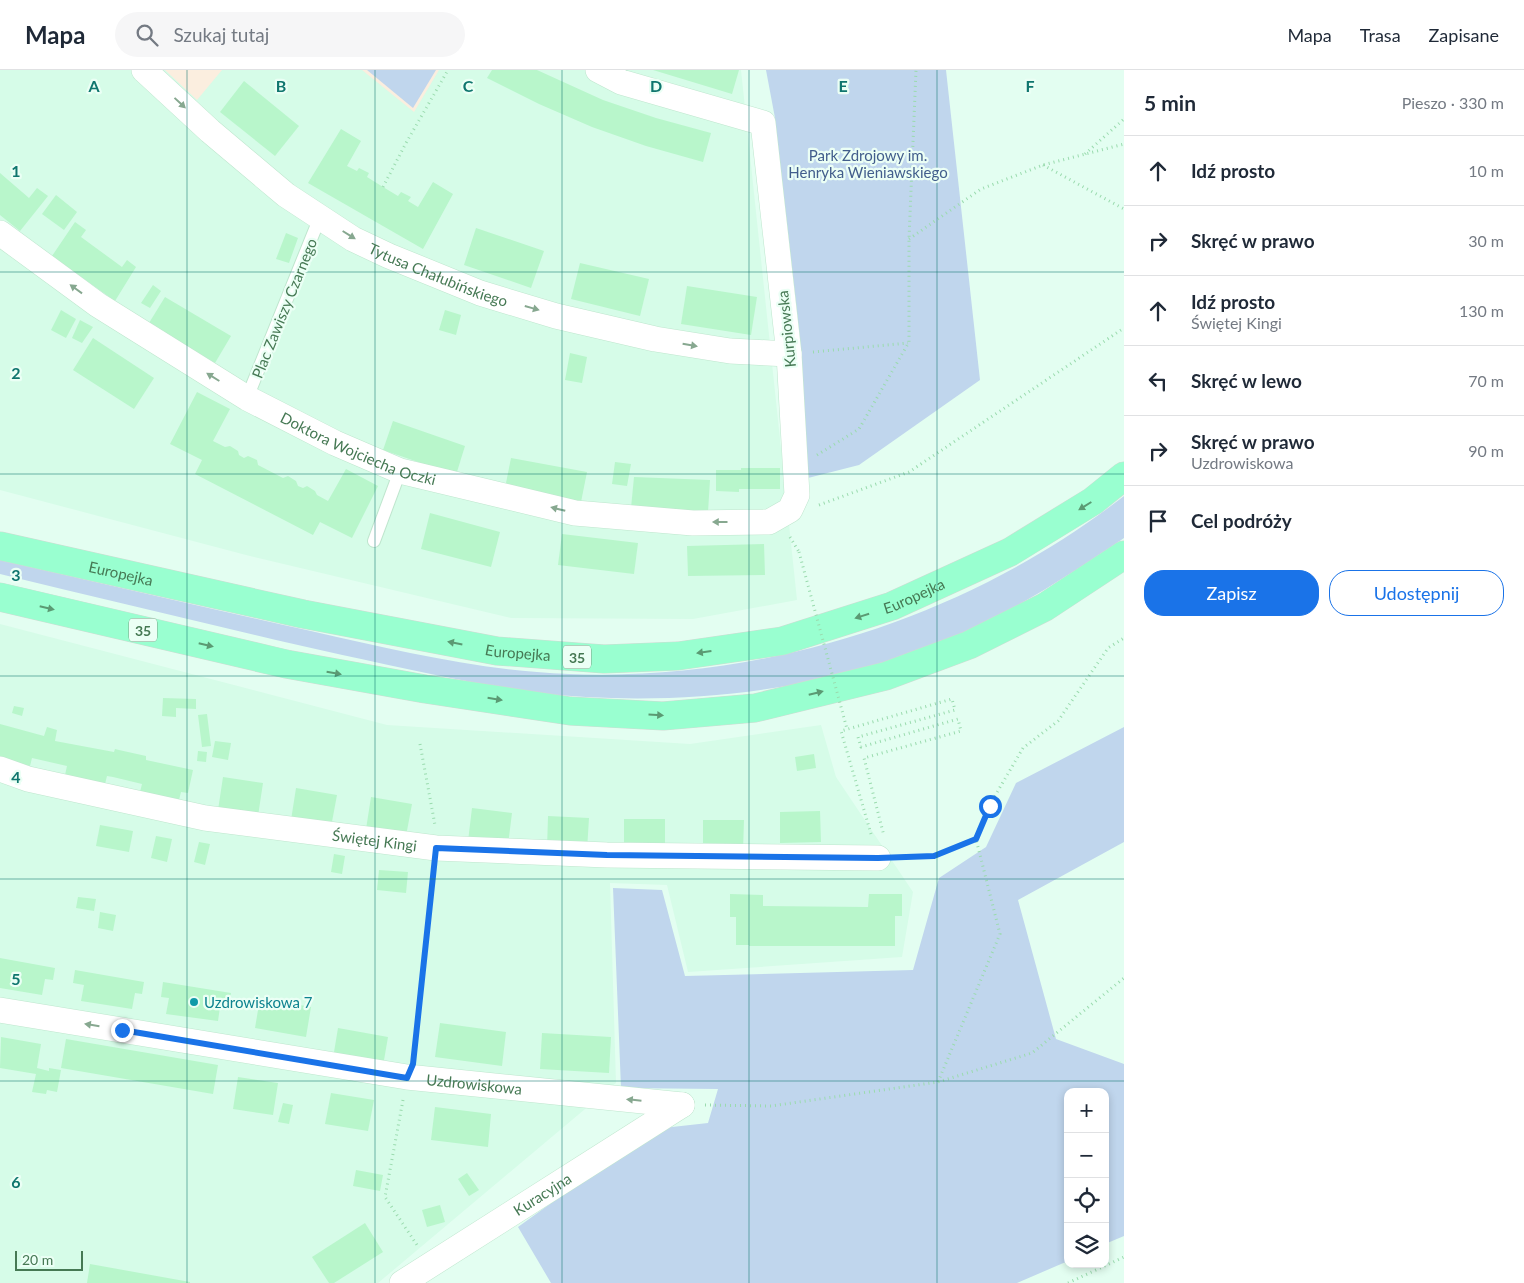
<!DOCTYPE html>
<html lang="pl">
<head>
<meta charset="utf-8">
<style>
	body { margin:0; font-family:Lato,sans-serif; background:#f6f6f7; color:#1f2937 }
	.controls { position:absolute; right:15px; bottom:15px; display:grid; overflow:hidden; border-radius:10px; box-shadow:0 2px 8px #0003 }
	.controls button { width:45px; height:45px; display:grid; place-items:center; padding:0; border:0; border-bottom:1px solid #e0e1e3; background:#fff; color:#1f2937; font:25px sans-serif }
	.scale { position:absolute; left:15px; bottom:12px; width:68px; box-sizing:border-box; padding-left:5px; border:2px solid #467954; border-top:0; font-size:14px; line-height:18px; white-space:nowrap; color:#467954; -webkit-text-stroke:4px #ebfff5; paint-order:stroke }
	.stop { position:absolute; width:15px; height:15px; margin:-11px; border:4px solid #1a73e8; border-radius:50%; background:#fff }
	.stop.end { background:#1a73e8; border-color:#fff; box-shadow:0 1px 5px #0008 }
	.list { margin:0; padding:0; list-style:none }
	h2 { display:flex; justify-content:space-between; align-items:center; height:65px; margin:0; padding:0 20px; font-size:21px }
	h2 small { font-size:16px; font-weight:400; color:#747a83 }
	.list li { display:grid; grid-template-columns:32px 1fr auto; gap:15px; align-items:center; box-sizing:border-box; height:70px; padding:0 20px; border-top:1px solid #e0e1e3 }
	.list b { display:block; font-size:19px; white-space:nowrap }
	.list p { margin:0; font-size:16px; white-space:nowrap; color:#747a83 }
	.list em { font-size:16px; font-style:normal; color:#747a83 }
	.actions { display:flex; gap:10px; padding:15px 20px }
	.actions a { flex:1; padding:11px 0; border:1px solid #1a73e8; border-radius:20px; text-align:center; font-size:18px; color:#1a73e8 }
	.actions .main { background:#1a73e8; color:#fff }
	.icon { flex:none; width:28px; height:28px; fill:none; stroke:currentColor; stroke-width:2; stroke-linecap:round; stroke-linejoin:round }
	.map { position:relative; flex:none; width:1124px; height:1213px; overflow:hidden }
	header { display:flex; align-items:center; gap:30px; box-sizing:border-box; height:70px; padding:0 25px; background:#fff; border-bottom:1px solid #e0e1e3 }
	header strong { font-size:24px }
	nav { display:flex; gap:28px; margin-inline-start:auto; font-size:18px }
	.search { width:350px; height:45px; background:#f6f6f7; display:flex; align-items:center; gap:12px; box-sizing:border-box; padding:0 18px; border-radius:28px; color:#747a83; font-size:19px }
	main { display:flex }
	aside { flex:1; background:#fff }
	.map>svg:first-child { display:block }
	.residential { fill:#d6fce8 }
	.education { fill:#fbeedf }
	.green { fill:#c0d6ed }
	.building { fill:#b8f6cb }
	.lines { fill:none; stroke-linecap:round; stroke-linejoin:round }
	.lane-casing { stroke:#bfe6ce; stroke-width:14 }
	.street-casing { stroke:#bfe6ce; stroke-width:26 }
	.primary-casing { stroke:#cfdcd3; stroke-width:29 }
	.path { stroke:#9adbae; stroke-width:3; stroke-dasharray:1 4; stroke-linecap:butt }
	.lane { stroke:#fff; stroke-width:12 }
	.street { stroke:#fff; stroke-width:25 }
	.primary { stroke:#99ffd0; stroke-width:28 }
	.path-bridge { stroke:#9adbae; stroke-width:3; stroke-dasharray:1 4; stroke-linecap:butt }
	.oneway { fill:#87a890 }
	.oneway2 { fill:#5b9a73 }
	.route { stroke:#1a73e8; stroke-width:6 }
	.grid { fill:none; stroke:#0f766e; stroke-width:1; stroke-opacity:0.55 }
	.culture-dot { fill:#0f9aa8; stroke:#ebfff5; stroke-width:2 }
	.labels { text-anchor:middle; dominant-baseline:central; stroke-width:4.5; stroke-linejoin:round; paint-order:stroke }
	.shield { fill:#ebfff5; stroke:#78a184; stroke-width:1 }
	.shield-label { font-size:14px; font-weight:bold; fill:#467954 }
	.park-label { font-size:15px; fill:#425e8c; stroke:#ebfff5 }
	.street-label { font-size:15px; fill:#467954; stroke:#ebfff5 }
	.culture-label { font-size:15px; fill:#0d838f; stroke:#ebfff5; text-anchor:start }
	.grid-label { font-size:16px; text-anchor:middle; font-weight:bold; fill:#0f766e; stroke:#ebfff5; stroke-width:4.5; stroke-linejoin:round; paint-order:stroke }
</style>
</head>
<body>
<header>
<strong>Mapa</strong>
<div class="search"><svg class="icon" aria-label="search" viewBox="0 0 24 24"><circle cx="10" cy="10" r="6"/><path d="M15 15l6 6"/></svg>Szukaj tutaj</div>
<nav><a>Mapa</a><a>Trasa</a><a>Zapisane</a></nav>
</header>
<main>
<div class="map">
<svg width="1124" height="1213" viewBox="0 0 1124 1213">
	<rect width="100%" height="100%" fill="#e3fef1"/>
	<g class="residential">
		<polygon points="0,0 741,0 797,530 693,549 511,548 246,485 0,420"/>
		<polygon points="0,554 387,655 690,674 821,655 836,707 913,822 902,887 688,902 667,815 610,813 616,1013 378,1213 0,1213"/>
	</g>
	<g class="education">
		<polygon points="165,0 222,0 197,30"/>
		<polygon points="362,0 439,0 414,42"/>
	</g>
	<g class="green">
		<polygon points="367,0 436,0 413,38"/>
		<polygon points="766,0 946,0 980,310 859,395 808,408 800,268 775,48"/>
		<path d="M 1124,426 L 1124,468 C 1062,510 999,551 929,577 C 804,625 667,637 535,623 C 515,621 496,616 477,613 C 417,602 357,588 298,575 C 199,552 99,528 0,504 L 0,490 C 104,514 207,538 311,561 C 386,578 461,596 537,602 C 743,619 961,553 1124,426 Z"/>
		<polygon points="1124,657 1124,772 1018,830 1056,969 1124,994 1124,1166 1105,1174 1105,1022 1068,1022 1068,1191 1017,1213 551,1213 518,1157 654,1059 708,1053 718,1019 621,1018 613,818 662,820 685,906 913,900 939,808 986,777 1016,713"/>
	</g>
	<g class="building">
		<polygon points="492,0 537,0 603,30 656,48 711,63 703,92 646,76 592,57 539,34 487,8"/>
		<polygon points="653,0 739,0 732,24"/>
		<polygon points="244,11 299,56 275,86 220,42"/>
		<polygon points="341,59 361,71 347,96 357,101 359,98 369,103 367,107 383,117 398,126 401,122 411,127 408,131 418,137 433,112 453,124 423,179 308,113"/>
		<polygon points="0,103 29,128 37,118 48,126 20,161 0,145"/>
		<polygon points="56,125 77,142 64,160 42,144"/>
		<polygon points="75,152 86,160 81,167 122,197 127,190 136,197 115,231 52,186"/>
		<polygon points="476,158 544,181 531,218 464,195"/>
		<polygon points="286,163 298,168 289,193 276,189"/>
		<polygon points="580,193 649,209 640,246 571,229"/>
		<polygon points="153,215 161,221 150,238 141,233"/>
		<polygon points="687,216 757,227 751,265 681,254"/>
		<polygon points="165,227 231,266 215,293 149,253"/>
		<polygon points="61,240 76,249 66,268 51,260"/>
		<polygon points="445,240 461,245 456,265 439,260"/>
		<polygon points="80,250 93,257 82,273 72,268"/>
		<polygon points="93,268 154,308 134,339 73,300"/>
		<polygon points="570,283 587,287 582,313 565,310"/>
		<polygon points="197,322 230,339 213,371 225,377 230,376 238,381 239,385 244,388 248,386 257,390 258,395 283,408 288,406 296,411 298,416 303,418 307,416 315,421 317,425 328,431 346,399 378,416 352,468 320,452 313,465 195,404 202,390 170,374"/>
		<polygon points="393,351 465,376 456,405 383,380"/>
		<polygon points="511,388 587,402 581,432 505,418"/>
		<polygon points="615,392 631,394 627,416 612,414"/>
		<polygon points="741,398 780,398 780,419 739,419 739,422 716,421 716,400 741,400"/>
		<polygon points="634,407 710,410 708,442 631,438"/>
		<polygon points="430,443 500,462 491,497 421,479"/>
		<polygon points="562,464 638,473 634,504 558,495"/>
		<polygon points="764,474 765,505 688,506 687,476"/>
		<polygon points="163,628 196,629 196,639 176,638 176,647 162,646"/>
		<polygon points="14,636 24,638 22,646 12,643"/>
		<polygon points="207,644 211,676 202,677 198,645"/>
		<polygon points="0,654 44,666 47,657 57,660 55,671 114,682 115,679 119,680 146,686 146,690 193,700 188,723 181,722 179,730 140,722 142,714 113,707 107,706 105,714 65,705 67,696 32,688 30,696 0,688"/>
		<polygon points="215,671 231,673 228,690 212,687"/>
		<polygon points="198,681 207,682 206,692 197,691"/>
		<polygon points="814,684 816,698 797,701 795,687"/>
		<polygon points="223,707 263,713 258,746 218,740"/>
		<polygon points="296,718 337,725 331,757 291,750"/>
		<polygon points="371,727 412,734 406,766 366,759"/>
		<polygon points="472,738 512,743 508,775 468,771"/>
		<polygon points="820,741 821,772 780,773 780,742"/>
		<polygon points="548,746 589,748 587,780 547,778"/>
		<polygon points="624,749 665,749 665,781 624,780"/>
		<polygon points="703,750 744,750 743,781 703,781"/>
		<polygon points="100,755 133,761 129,782 96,776"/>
		<polygon points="156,766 172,769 167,792 151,788"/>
		<polygon points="199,772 210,774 205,795 194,792"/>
		<polygon points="334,784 345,786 342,804 331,802"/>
		<polygon points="379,800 408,802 406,823 377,820"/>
		<polygon points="730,824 763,825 763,836 868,837 869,824 902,824 902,846 895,846 895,876 749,876 749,875 736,875 736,847 730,847"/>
		<polygon points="78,827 96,829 94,841 76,838"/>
		<polygon points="100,842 116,845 113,861 98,858"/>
		<polygon points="0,888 55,898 53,910 45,909 42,925 0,918"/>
		<polygon points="75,900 144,912 142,924 135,923 132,939 81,931 84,915 73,913"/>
		<polygon points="163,912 231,923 228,938 220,937 218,951 166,944 169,928 161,927"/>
		<polygon points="260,928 311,937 306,967 255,958"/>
		<polygon points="440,953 506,962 502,996 435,987"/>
		<polygon points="338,958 388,967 383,996 333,988"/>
		<polygon points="542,963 611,967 609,1003 540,999"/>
		<polygon points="1,967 41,974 37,998 49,1001 49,998 61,1000 57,1022 47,1020 46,1024 32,1022 36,1004 0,998"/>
		<polygon points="66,969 218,995 213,1024 61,998"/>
		<polygon points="238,1007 278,1013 273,1045 233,1039"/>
		<polygon points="331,1023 374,1030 368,1061 325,1054"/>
		<polygon points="283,1033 293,1035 289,1054 278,1052"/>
		<polygon points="435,1037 491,1044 488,1077 431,1070"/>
		<polygon points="356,1100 383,1105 380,1121 353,1116"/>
		<polygon points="467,1103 479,1120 469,1126 458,1109"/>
		<polygon points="440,1135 445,1152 427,1157 422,1140"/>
		<polygon points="365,1153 383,1182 334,1213 329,1213 312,1187"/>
		<polygon points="90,1194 190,1212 190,1213 87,1213"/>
	</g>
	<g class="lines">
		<g class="lane-casing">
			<g id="lane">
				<polyline points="247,328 320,147"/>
				<polyline points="374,471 400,401"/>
			</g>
		</g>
		<g class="street-casing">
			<g id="street">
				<path id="s1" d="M 144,0 L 210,61 L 286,125 L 353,169 L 389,186 L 480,223 L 556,246 L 655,269 L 730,281 L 789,284"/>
				<path id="s2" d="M 0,163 L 98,235 L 247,328 L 335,373 L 400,401 L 575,443 L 693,453 L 769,452 L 790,440 L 797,425 L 789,284 L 763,53 L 621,12 L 598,0"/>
				<path id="s3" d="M 0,699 L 28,709 L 205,748 L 436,778 L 607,785 L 878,788"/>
				<path id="s4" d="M 0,940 L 407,1007 L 682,1035"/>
				<path id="s5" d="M 402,1213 L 682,1035"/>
			</g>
		</g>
		<g class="primary-casing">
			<g id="primary">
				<path id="s6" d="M 0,476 L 303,544 L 497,581 L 604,589 L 678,586 L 782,571 L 892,536 L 1010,482 L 1093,431 L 1124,406"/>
				<polyline points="0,527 286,594 425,619 570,641 663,646 755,638 886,606 969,575 1045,537 1124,485"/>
			</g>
		</g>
		<g class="path">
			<polyline points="1085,84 1124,49"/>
			<polyline points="1043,95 1124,139"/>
			<polyline points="383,117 406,73 448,0"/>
			<polyline points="909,169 981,119 1043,95 1124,74"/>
			<polyline points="813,282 908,273"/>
			<polyline points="817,385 859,359 909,272 909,169 916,0"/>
			<polyline points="819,435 909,402 1124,258"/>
			<polyline points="790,467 799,482"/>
			<polyline points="420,674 435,755"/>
			<polyline points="871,764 841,661 952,629 955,640 858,667 861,677 958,649 961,661 864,688 884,766"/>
			<polyline points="901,787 934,786 976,769 989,736 1023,678 1058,651 1108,578 1124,568"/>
			<polyline points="414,985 434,800"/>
			<polyline points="938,1012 1000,864 976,769"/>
			<polyline points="403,1030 385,1127 417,1175"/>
			<polyline points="705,1035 771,1036 938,1012 1032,983 1124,908"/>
			<polyline points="1068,1213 1124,1187"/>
		</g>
		<use href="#lane" class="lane"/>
		<use href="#street" class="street"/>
		<use href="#primary" class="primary"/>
		<polyline class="path-bridge" points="799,482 847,659"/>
	</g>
	<defs><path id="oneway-solid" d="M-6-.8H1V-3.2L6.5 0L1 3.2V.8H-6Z" transform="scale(1.25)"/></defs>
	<g class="oneway">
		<use href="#oneway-solid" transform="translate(180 33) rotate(43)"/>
		<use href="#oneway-solid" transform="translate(349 165) rotate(32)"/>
		<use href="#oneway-solid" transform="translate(76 219) rotate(-144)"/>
		<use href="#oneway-solid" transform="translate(532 238) rotate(16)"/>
		<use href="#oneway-solid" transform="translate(690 275) rotate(10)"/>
		<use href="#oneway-solid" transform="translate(213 307) rotate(-148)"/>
		<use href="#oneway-solid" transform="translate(558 439) rotate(-166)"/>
		<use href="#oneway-solid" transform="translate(720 452) rotate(180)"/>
		<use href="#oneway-solid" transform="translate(92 955) rotate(-171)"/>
		<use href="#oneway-solid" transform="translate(634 1030) rotate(-174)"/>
	</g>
	<g class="oneway2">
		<use href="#oneway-solid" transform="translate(1085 436) rotate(148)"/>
		<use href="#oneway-solid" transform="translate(47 538) rotate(13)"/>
		<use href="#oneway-solid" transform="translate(862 546) rotate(162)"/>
		<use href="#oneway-solid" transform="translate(455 573) rotate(-169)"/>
		<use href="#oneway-solid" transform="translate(206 575) rotate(13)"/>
		<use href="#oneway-solid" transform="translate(704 582) rotate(172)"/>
		<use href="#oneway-solid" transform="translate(334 603) rotate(10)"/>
		<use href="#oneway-solid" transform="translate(816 623) rotate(-14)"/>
		<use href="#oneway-solid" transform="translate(495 629) rotate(9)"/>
		<use href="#oneway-solid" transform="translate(656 645) rotate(3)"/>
	</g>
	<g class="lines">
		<polyline class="route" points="122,960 407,1008 413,994 436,778 607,785 878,788 934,786 976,769 990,736"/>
	</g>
	<path class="grid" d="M 187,0 L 187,1213M 375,0 L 375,1213M 562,0 L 562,1213M 749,0 L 749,1213M 937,0 L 937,1213M 0,202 L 1124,202M 0,404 L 1124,404M 0,606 L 1124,606M 0,809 L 1124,809M 0,1011 L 1124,1011"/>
	<circle class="culture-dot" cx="194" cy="932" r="5"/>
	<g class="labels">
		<g class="shield">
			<rect x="129" y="548.5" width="28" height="23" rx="4"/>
			<rect x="563" y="575.5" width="28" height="23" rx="4"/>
		</g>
		<g class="shield-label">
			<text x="143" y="560">35</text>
			<text x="577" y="587">35</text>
		</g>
		<g class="park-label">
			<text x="868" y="85">Park Zdrojowy im.<tspan x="868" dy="17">Henryka Wieniawskiego</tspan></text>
		</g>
		<g class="street-label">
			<text stroke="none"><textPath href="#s1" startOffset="362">Tytusa Chałubińskiego</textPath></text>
			<text transform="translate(284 238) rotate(-68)">Plac Zawiszy Czarnego</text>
			<text transform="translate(786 259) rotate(-96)">Kurpiowska</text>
			<text stroke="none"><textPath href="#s2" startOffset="420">Doktora Wojciecha Oczki</textPath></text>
			<text stroke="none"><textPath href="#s6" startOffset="124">Europejka</textPath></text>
			<text stroke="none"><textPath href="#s6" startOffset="934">Europejka</textPath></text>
			<text stroke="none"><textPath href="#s6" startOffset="529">Europejka</textPath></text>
			<text stroke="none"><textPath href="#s3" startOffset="382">Świętej Kingi</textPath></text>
			<text stroke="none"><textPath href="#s4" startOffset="480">Uzdrowiskowa</textPath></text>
			<text stroke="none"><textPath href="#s5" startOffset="166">Kuracyjna</textPath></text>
		</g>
		<g class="culture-label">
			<text x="204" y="932">Uzdrowiskowa 7</text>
		</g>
	</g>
	<g class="grid-label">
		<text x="94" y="22">A</text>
		<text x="281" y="22">B</text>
		<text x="468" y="22">C</text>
		<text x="656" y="22">D</text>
		<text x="843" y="22">E</text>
		<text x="1030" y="22">F</text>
		<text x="16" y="107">1</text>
		<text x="16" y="309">2</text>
		<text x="16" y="511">3</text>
		<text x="16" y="713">4</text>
		<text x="16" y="915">5</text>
		<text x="16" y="1118">6</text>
	</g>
</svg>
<div class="controls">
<button>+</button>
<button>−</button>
<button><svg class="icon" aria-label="locate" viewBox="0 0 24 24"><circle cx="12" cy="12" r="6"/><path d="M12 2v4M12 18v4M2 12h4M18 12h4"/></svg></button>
<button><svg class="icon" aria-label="layers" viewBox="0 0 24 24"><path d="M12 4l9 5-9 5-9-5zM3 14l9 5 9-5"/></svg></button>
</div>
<div class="scale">20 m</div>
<div class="stop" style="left:990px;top:736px"></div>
<div class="stop end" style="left:122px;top:960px"></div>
</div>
<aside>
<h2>5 min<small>Pieszo · 330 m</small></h2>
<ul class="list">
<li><svg class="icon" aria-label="ahead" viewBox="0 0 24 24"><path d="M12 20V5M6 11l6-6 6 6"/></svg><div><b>Idź prosto</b></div><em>10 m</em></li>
<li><svg class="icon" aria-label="right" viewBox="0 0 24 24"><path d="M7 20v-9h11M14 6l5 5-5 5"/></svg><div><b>Skręć w prawo</b></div><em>30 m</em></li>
<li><svg class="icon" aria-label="ahead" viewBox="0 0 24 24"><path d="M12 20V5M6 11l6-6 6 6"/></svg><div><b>Idź prosto</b><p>Świętej Kingi</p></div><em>130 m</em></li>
<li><svg class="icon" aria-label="left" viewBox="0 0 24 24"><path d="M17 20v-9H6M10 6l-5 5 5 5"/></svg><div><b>Skręć w lewo</b></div><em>70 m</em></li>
<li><svg class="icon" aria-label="right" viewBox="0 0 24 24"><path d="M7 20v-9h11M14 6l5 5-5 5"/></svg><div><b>Skręć w prawo</b><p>Uzdrowiskowa</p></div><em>90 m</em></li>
<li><svg class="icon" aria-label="arrive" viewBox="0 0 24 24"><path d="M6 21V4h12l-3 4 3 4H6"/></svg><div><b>Cel podróży</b></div></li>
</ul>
<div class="actions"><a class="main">Zapisz</a><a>Udostępnij</a></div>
</aside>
</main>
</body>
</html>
